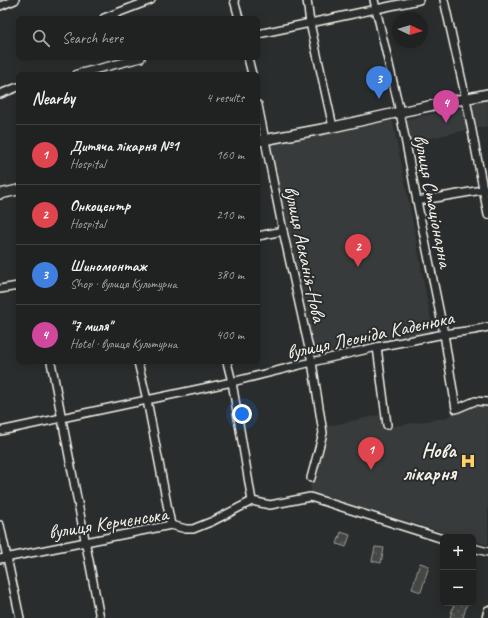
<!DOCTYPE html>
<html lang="en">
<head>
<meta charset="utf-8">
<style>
	body { margin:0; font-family:Caveat,sans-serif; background:#282a2a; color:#f1f3f6 }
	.controls { position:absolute; right:12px; bottom:12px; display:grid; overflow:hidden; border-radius:6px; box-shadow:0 2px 10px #0003 }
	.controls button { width:36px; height:36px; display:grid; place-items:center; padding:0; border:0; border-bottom:1px solid #3d3f40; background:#202222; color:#f1f3f6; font:20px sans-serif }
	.compass { position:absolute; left:392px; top:12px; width:36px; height:36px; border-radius:50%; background:#202222; box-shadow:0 2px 10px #0003; rotate:94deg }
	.you { position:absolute; left:242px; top:414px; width:14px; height:14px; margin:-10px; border:3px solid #fff; border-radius:50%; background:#1a73e8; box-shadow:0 0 0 6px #1a73e833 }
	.badge { display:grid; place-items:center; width:26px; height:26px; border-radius:50%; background:#8c9099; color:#fff; font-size:13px; font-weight:700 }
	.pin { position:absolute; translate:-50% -33px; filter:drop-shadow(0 1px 2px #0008) }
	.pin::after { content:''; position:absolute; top:21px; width:14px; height:12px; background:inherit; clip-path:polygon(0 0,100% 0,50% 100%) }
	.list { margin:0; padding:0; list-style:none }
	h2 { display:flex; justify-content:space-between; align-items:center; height:52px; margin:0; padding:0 16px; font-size:17px }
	h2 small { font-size:13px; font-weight:400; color:#a2a4a5 }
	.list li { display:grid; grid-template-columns:26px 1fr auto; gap:12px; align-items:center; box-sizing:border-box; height:60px; padding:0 16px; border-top:1px solid #3d3f40 }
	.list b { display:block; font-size:15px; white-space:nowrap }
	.list p { margin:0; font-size:13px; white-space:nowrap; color:#a2a4a5 }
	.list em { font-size:13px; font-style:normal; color:#a2a4a5 }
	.icon { flex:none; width:22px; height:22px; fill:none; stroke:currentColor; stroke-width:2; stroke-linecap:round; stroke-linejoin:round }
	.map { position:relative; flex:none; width:488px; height:618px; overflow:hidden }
	.search { position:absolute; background:#202222; box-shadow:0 2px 10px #0003; left:16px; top:16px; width:244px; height:44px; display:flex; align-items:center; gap:10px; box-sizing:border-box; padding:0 14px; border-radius:6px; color:#a2a4a5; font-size:15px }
	.panel { position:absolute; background:#202222; box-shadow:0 2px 10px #0003; left:16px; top:72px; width:244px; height:292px; border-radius:6px }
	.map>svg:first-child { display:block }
	.built { fill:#373a3a }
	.grass { fill:url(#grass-dots); stroke:#9c9c96 }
	.park { fill:url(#park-crowns); stroke:#9c9c96 }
	.garden { fill:#444645; stroke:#9c9c96 }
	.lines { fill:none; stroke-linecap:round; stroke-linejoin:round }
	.minor-casing { stroke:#f4f1e8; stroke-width:10 }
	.major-casing { stroke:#f4f1e8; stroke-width:12 }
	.minor { stroke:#2a2d2e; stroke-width:7 }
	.major { stroke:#2a2d2e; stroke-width:9 }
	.labels { text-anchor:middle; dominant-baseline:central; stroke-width:4; stroke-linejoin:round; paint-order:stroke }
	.street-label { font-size:20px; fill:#f4f1e8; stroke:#2a2d2e }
	.poi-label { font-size:20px; font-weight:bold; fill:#f4f1e8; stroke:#2a2d2e; text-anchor:end }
</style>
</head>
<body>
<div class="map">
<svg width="488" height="618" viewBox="0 0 488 618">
	<defs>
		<pattern id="grass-dots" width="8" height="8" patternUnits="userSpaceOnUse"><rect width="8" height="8" fill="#444645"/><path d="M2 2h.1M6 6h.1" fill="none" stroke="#606160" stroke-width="1.8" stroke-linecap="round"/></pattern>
		<pattern id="park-crowns" width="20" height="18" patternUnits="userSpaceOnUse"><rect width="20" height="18" fill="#444645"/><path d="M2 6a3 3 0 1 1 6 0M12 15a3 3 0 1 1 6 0" fill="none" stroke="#606160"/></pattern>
	</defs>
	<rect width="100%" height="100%" fill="#2a2d2e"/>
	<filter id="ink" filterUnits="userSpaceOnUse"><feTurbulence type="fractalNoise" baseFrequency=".025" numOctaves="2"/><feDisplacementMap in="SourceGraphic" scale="8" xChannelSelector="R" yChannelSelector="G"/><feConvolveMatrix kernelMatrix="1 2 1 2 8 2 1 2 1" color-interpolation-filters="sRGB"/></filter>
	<g filter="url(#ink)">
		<g class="built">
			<polygon points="488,98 488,126 474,129 469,102"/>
			<polygon points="463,108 467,130 407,143 403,120"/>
			<polygon points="392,118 415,233 427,300 434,332 314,357 269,143"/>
			<polygon points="470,404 488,405 488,545 473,541 473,537 459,537 311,493 310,486 324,427 384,414 387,427 445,418"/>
		</g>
		<polygon class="grass" points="454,603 467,603 463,618 450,618"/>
		<g class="park">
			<polygon points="341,532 350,535 346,547 337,544"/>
			<polygon points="375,547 384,548 381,563 372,561"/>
		</g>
		<polygon class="garden" points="420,563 429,566 421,592 412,589"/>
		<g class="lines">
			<g class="minor-casing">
				<g id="minor">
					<polyline points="234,0 239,18"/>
					<polyline points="307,0 310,23 333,127"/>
					<polyline points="374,0 400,112 417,201 444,334 456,409 475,401 488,402"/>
					<polyline points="444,0 466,99 488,215"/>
					<polyline points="0,6 15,0"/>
					<polyline points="104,18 151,0"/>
					<polyline points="258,34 419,0"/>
					<polyline points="248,58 252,74"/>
					<polyline points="77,74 141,58"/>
					<polyline points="0,94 18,87"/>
					<polyline points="258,105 283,231 312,362 323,433 311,478"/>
					<polyline points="417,201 488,189"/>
					<polyline points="258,236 283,231"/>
					<polyline points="0,289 18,286"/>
					<polyline points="377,347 387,425"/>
					<polyline points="51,362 100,618"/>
					<polyline points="138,362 147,400 171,525"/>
					<polyline points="227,362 232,382 252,501"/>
					<polyline points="0,431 232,382 312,362 377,347 444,334 474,330 488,327"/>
					<polyline points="0,525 20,618"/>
					<polyline points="473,548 488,552"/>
					<polyline points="0,559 171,525 186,529 193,529 213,521 252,501 270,505 310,497 443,539"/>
					<polyline points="486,618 488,610"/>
				</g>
			</g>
			<g class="major-casing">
				<g id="major">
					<polyline points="258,141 333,127 400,112 488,94"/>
					<polyline points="0,194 18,190"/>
				</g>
			</g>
			<use href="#minor" class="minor"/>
			<use href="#major" class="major"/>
		</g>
	</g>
	<defs>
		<g id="hospital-bare" transform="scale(1.2)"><path d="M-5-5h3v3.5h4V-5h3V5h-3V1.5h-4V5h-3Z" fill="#ffd166" stroke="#2a2d2e" stroke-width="2.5" paint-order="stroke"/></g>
	</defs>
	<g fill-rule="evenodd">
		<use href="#hospital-bare" x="468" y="461"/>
	</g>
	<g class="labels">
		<g class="street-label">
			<text transform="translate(433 201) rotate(79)">вулиця Стаціонарна</text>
			<text transform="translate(305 254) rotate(78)">вулиця Асканія-Нова</text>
			<text transform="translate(370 335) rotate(-12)">вулиця Леоніда Каденюка</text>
			<text transform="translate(108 523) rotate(-9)">вулиця Керченська</text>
		</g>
		<g class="poi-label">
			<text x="456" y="450">Нова<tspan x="456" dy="23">лікарня</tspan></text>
		</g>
	</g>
</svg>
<div class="controls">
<button>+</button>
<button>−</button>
</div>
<svg class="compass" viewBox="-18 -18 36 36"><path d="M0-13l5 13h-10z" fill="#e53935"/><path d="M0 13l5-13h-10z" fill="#a2a4a5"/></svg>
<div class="you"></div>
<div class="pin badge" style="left:371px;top:470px;background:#e0444e">1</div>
<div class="pin badge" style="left:358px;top:267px;background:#e0444e">2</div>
<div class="pin badge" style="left:379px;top:99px;background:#3f7fe0">3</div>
<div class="pin badge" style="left:446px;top:123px;background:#d1479c">4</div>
<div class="search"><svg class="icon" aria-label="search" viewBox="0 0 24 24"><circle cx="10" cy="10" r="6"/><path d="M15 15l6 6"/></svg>Search here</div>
<section class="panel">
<h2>Nearby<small>4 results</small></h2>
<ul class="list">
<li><span class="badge" style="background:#e0444e">1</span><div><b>Дитяча лікарня №1</b><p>Hospital</p></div><em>160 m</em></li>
<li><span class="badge" style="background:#e0444e">2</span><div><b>Онкоцентр</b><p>Hospital</p></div><em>210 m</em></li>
<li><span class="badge" style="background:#3f7fe0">3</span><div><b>Шиномонтаж</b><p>Shop · вулиця Культурна</p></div><em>380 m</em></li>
<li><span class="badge" style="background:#d1479c">4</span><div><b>&quot;7 миля&quot;</b><p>Hotel · вулиця Культурна</p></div><em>400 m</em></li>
</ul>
</section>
</div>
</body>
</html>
